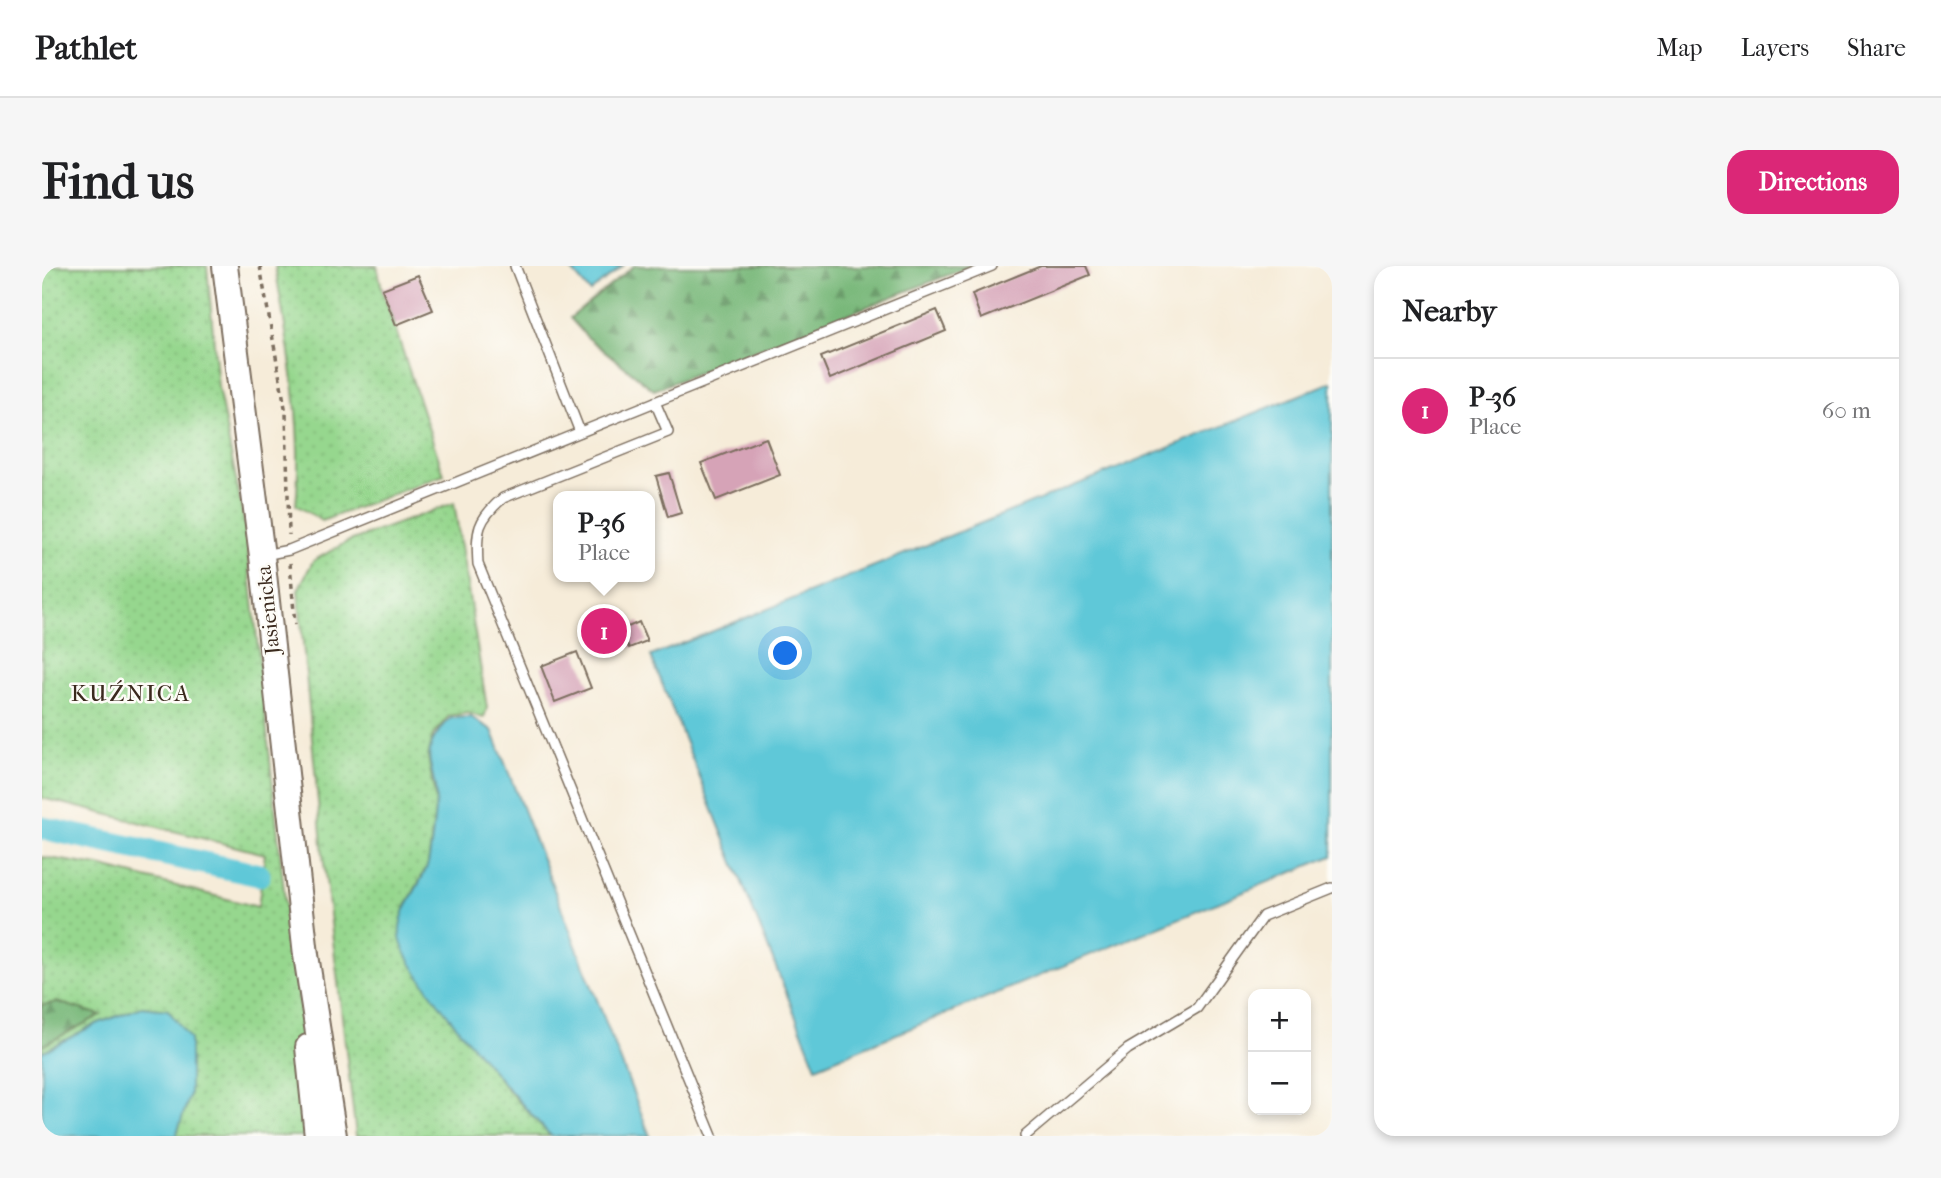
<!DOCTYPE html>
<html lang="en">
<head>
<meta charset="utf-8">
<style>
	body { margin:0; font-family:"IM FELL French Canon",serif; background:#f6f6f6; color:#202124 }
	.controls { position:absolute; right:21px; bottom:21px; display:grid; overflow:hidden; border-radius:14px; box-shadow:0 4px 10px #0003 }
	.controls button { width:63px; height:63px; display:grid; place-items:center; padding:0; border:0; border-bottom:2px solid #e0e0e0; background:#fff; color:#202124; font:35px sans-serif }
	.you { position:absolute; left:744px; top:388px; width:24px; height:24px; margin:-18px; border:5px solid #fff; border-radius:50%; background:#1a73e8; box-shadow:0 0 0 10px #1a73e833 }
	.badge { display:grid; place-items:center; width:46px; height:46px; border-radius:50%; background:#db2777; color:#fff; font-size:23px; font-weight:700 }
	.pin { position:absolute; translate:-50% -50%; border:4px solid #fff; box-shadow:0 2px 7px #0006 }
	.popup { position:absolute; left:511px; top:225px; width:102px; height:91px; box-sizing:border-box; display:grid; place-content:center; border-radius:14px; background:#fff; filter:drop-shadow(0 2px 5px #0005); font-size:23px; white-space:nowrap; color:#757577 }
	.popup b { font-size:26px; color:#202124 }
	.popup::after { content:''; position:absolute; left:50%; top:100%; margin-left:-14px; border:14px solid transparent; border-top-color:#fff }
	.list { margin:0; padding:0; list-style:none }
	h2 { display:flex; justify-content:space-between; align-items:center; height:91px; margin:0; padding:0 28px; font-size:30px }
	h2 small { font-size:23px; font-weight:400; color:#757577 }
	.list li { display:grid; grid-template-columns:46px 1fr auto; gap:21px; align-items:center; box-sizing:border-box; height:105px; padding:0 28px; border-top:2px solid #e0e0e0 }
	.list b { display:block; font-size:26px; white-space:nowrap }
	.list p { margin:0; font-size:23px; white-space:nowrap; color:#757577 }
	.list em { font-size:23px; font-style:normal; color:#757577 }
	.map { position:relative; flex:none; width:1290px; height:870px; overflow:hidden; border-radius:21px }
	header { display:flex; align-items:center; gap:42px; box-sizing:border-box; height:98px; padding:0 35px; background:#fff; border-bottom:2px solid #e0e0e0 }
	header strong { font-size:33px }
	nav { display:flex; gap:38px; margin-inline-start:auto; font-size:24px }
	.intro { display:flex; align-items:center; justify-content:space-between; box-sizing:border-box; height:168px; padding:0 42px }
	h1 { margin:0; font-size:49px }
	.button { padding:18px 32px; border-radius:21px; background:#db2777; color:#fff; font-size:24px; font-weight:700 }
	main { display:flex; gap:42px; padding:0 42px }
	aside { flex:1; background:#fff; border-radius:21px; box-shadow:0 4px 10px #0003 }
	.map>svg:first-child { display:block }
	.grass { fill:url(#grass-dots); stroke:#688056; stroke-width:2 }
	.forest { fill:url(#forest-firs); stroke:#5a714c; stroke-width:2 }
	.water { fill:#5ec8d8; stroke:#4c797b; stroke-width:2 }
	.lines { fill:none; stroke-linecap:round; stroke-linejoin:round }
	.canal { stroke:#5ec8d8; stroke-width:23 }
	.building { fill:#d6a3b7 }
	.service-casing { stroke:#7c6e5f; stroke-width:12 }
	.secondary-casing { stroke:#7c6e5f; stroke-width:28 }
	.path { stroke:#7c6e5f; stroke-width:3.5; stroke-dasharray:5 5; stroke-linecap:butt }
	.service { stroke:#fff; stroke-width:9 }
	.secondary { stroke:#fff; stroke-width:24 }
	.labels { text-anchor:middle; dominant-baseline:central; stroke-width:5; stroke-linejoin:round; paint-order:stroke }
	.street-label { font-size:21px; fill:#3b2a1e; stroke:#fdfcf7 }
	.neighbourhood-label { font-size:23px; letter-spacing:2px; fill:#3b2a1e; stroke:#fdfcf7 }
</style>
</head>
<body>
<header>
<strong>Pathlet</strong>
<nav><a>Map</a><a>Layers</a><a>Share</a></nav>
</header>
<div class="intro"><h1>Find us</h1><a class="button">Directions</a></div>
<main>
<div class="map">
<svg width="1290" height="870" viewBox="0 0 1290 870">
	<defs>
		<pattern id="grass-dots" width="8" height="8" patternUnits="userSpaceOnUse" patternTransform="scale(1.75)"><rect width="8" height="8" fill="#96d78e"/><path d="M2 2h.1M6 6h.1" fill="none" stroke="#82b97a" stroke-width="1.8" stroke-linecap="round"/></pattern>
		<pattern id="forest-firs" width="22" height="20" patternUnits="userSpaceOnUse" patternTransform="scale(1.75)"><rect width="22" height="20" fill="#78b879"/><path d="M5 1l3.5 6h-7zM16 11l3.5 6h-7z" fill="#649663"/></pattern>
	</defs>
	<rect width="100%" height="100%" fill="#fdfcf7"/>
	<filter id="ink" filterUnits="userSpaceOnUse"><feTurbulence type="fractalNoise" baseFrequency=".0143" numOctaves="2"/><feDisplacementMap in="SourceGraphic" scale="14" xChannelSelector="R" yChannelSelector="G"/><feConvolveMatrix kernelMatrix="1 2 1 2 8 2 1 2 1" color-interpolation-filters="sRGB"/></filter>
	<filter id="wash" filterUnits="userSpaceOnUse"><feTurbulence type="fractalNoise" baseFrequency=".00686" numOctaves="4" result="noise"/><feDisplacementMap in="SourceGraphic" scale="28" xChannelSelector="R" yChannelSelector="G"/><feGaussianBlur stdDeviation="1.57" result="paint"/><feColorMatrix in="noise" values="0 0 0 0 0 0 0 0 0 0 0 0 0 0 0 0 0 1.4 0 .05"/><feComposite in="paint" operator="in"/></filter>
	<g filter="url(#wash)">
		<rect width="100%" height="100%" fill="#f6ecd9"/>
		<g class="grass">
			<polygon points="0,0 165,0 176,121 203,260 245,653 255,705 268,870 134,870 148,828 126,744 100,741 54,758 0,786 0,591 57,600 216,641 223,588 0,532"/>
			<path d="M 233,0 L 335,0 L 340,23 L 402,209 L 280,255 L 254,239 C 262,160 246,78 233,0 Z"/>
			<polygon points="412,237 445,442 442,452 426,447 407,450 391,469 386,491 394,537 386,599 363,642 371,700 465,823 509,870 314,870 281,589 256,324 271,295 305,276"/>
		</g>
		<g class="forest">
			<polygon points="592,0 929,0 612,124 545,71 528,52"/>
			<polygon points="15,736 59,749 0,780 0,739"/>
		</g>
		<g class="water">
			<polygon points="526,0 581,0 548,26"/>
			<polygon points="1290,116 1290,590 774,801 609,390"/>
			<path d="M 429,451 L 450,464 L 608,870 L 509,870 C 480,839 362,707 358,671 C 355,643 379,622 386,597 C 390,580 391,561 393,544 C 399,501 368,491 409,452 Z"/>
			<polygon points="100,741 126,744 148,773 148,828 134,870 0,870 0,786 54,758"/>
		</g>
		<g class="lines">
			<polyline class="canal" points="0,562 217,609"/>
		</g>
		<g id="blocks">
			<g class="building">
				<polygon points="999,0 1044,0 1048,9 939,53 930,28"/>
				<polygon points="376,9 391,44 354,59 340,23"/>
				<polygon points="895,44 904,65 788,113 779,91"/>
				<polygon points="724,172 738,209 674,234 659,197"/>
				<polygon points="627,207 639,247 626,251 614,210"/>
				<polygon points="568,351 576,371 556,379 548,360"/>
				<polygon points="597,356 605,375 587,382 579,364"/>
				<polygon points="535,386 549,422 513,436 499,400"/>
			</g>
		</g>
	</g>
	<g filter="url(#ink)">
		<use href="#blocks" fill-opacity="0" stroke="#7c6e5f" stroke-width="2"/>
		<g class="lines">
			<g class="service-casing">
				<g id="service">
					<polyline points="473,0 538,166"/>
					<polyline points="613,136 950,0"/>
					<path d="M 222,289 L 247,284 L 613,136 L 626,166 L 461,232 C 435,254 434,265 436,298 L 670,870"/>
					<polyline points="983,870 1086,783 1155,742 1221,650 1290,622"/>
				</g>
			</g>
			<g class="secondary-casing">
				<g id="secondary">
					<polyline points="183,0 220,290 264,689 292,870"/>
					<polyline points="266,781 275,870"/>
				</g>
			</g>
			<g class="path">
				<polyline points="218,0 244,147 247,269"/>
				<polyline points="248,297 253,359"/>
			</g>
			<use href="#service" class="service"/>
			<use href="#secondary" class="secondary"/>
		</g>
	</g>
	<g class="labels">
		<g class="street-label">
			<text transform="translate(226 344) rotate(-96)">Jasienicka</text>
		</g>
		<g class="neighbourhood-label">
			<text x="89" y="427">KUŹNICA</text>
		</g>
	</g>
</svg>
<div class="controls">
<button>+</button>
<button>−</button>
</div>
<div class="you"></div>
<div class="pin badge" style="left:562px;top:365px">1</div>
<div class="popup"><b>P-36</b>Place</div>
</div>
<aside>
<h2>Nearby<small></small></h2>
<ul class="list">
<li><span class="badge">1</span><div><b>P-36</b><p>Place</p></div><em>60 m</em></li>
</ul>
</aside>
</main>
</body>
</html>
